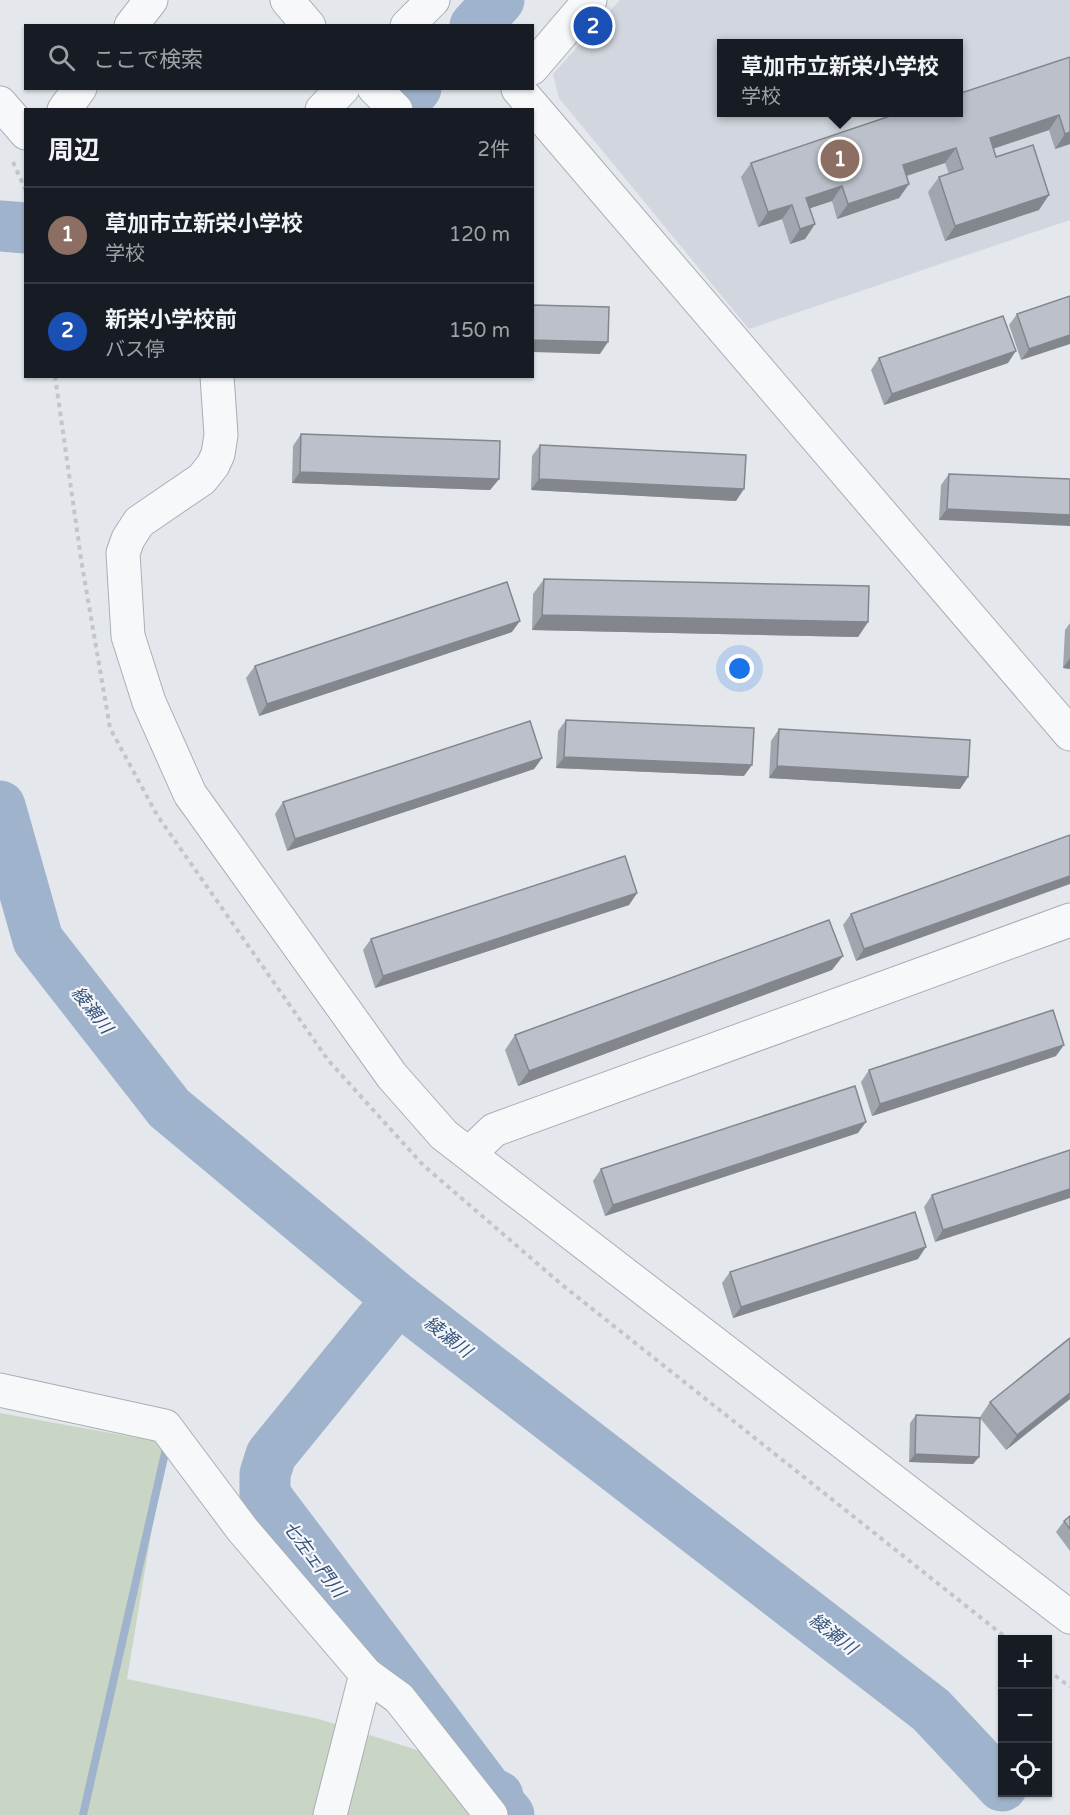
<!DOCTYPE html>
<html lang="ja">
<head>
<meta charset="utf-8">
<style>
	body { margin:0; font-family:"Varela Round","Noto Sans JP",sans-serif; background:#20242c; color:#f1f3f6 }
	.controls { position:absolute; right:18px; bottom:18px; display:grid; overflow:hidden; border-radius:0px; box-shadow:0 2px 4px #0004 }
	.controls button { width:54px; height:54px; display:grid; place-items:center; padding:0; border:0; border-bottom:2px solid #363941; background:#171b24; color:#f1f3f6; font:30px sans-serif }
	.you { position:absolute; left:740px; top:669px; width:21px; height:21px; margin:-15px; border:4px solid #fff; border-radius:50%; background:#1a73e8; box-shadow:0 0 0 9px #1a73e833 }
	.badge { display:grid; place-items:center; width:39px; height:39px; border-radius:50%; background:#d1495b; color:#fff; font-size:20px; font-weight:700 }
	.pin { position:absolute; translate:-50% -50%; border:3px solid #fff; box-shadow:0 2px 6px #0006 }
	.popup { position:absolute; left:717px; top:39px; width:246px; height:78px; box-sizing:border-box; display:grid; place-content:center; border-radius:0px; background:#171b24; filter:drop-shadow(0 2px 4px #0005); font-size:20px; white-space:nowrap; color:#9ea1a6 }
	.popup b { font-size:22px; color:#f1f3f6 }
	.popup::after { content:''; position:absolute; left:50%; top:100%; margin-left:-12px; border:12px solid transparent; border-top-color:#171b24 }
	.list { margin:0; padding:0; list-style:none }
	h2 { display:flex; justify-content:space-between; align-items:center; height:78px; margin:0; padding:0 24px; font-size:26px }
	h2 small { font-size:20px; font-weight:400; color:#9ea1a6 }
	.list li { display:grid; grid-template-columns:39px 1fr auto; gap:18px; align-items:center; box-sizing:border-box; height:96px; padding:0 24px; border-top:2px solid #363941 }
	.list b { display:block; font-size:22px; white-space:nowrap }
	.list p { margin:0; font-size:20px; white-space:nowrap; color:#9ea1a6 }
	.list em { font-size:20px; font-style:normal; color:#9ea1a6 }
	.icon { flex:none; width:33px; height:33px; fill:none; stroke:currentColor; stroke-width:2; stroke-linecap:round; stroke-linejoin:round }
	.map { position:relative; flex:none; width:1070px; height:1815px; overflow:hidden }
	.search { position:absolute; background:#171b24; box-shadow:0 2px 4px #0004; left:24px; top:24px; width:510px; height:66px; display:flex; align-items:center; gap:15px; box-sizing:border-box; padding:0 21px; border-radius:0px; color:#9ea1a6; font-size:22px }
	.panel { position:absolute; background:#171b24; box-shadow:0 2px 4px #0004; left:24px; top:108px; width:510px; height:270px; border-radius:0px }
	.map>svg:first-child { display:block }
	.built { fill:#d2d6de; fill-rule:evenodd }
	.green { fill:#c9d6c5 }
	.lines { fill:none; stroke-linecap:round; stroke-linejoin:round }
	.stream { stroke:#9fb4cc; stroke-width:8 }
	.river { stroke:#9fb4cc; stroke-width:51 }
	.minor-casing { stroke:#a9aeb7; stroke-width:35 }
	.path { stroke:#c2c5cb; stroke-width:4; stroke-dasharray:4.5 4.5; stroke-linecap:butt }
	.minor { stroke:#f7f8fa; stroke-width:33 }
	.wall { fill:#a1a5ae }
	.shaded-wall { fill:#83868d }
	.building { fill:#bbc0ca; stroke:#83868d; stroke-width:1.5 }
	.labels { text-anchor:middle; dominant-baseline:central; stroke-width:4.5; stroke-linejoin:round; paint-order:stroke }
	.water-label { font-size:18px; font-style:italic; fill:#34527a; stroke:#f4f6f9 }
</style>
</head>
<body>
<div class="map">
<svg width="1070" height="1815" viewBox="0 0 1070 1815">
	<rect width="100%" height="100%" fill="#e4e7ec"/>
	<path class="built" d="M 620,0 L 1070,0 L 1070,220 L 749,329 L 559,98 L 553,74 ZM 722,44 L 958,44 L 958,112 L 722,112 Z"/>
	<polygon class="green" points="0,1413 166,1443 127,1679 319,1719 439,1757 487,1815 0,1815"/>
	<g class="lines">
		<polyline class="stream" points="83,1815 167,1444"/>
		<g class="river">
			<polyline points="475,26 499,0"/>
			<polyline points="396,110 416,88"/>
			<polyline points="0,226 26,228"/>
			<polyline points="0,806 38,940 169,1108 398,1299 931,1710 1002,1786"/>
			<polyline points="398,1299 271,1455 265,1474 265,1495 488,1791 498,1796 496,1800 509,1815"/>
		</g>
		<g class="minor-casing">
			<g id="minor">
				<polyline points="287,0 309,26"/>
				<polyline points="131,26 151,0"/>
				<polyline points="407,26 433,0"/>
				<polyline points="532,68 590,0"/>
				<polyline points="374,88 396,110"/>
				<polyline points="518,89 1070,734"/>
				<polyline points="0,103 26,133"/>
				<polyline points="64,110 80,88"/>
				<polyline points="322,110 343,88"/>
				<polyline points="217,376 221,435 218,454 213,465 202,479 139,522 128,539 123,553 128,636 149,702 190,794 392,1076 444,1135 1070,1617"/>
				<polyline points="470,1153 494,1130 1070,920"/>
				<polyline points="0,1390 165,1426 242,1529 366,1674 330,1815"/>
				<polyline points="366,1674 399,1698 491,1815"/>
			</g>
		</g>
		<g class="path">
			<polyline points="13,162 26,191"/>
			<polyline points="55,376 82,565 110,728 157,815 328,1060 423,1165 561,1284 1009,1640"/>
			<polyline points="1048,1670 1070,1687"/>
		</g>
		<use href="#minor" class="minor"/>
	</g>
	<g class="wall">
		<polygon points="1070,57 1070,144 1055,149 1049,130 993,149 996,157 1039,210 945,241 928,192 939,177 949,174 945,163 907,176 909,184 899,198 837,219 832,201 810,208 815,224 805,239 790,244 782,219 758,227 741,177 751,163"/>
		<polygon points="1070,296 1021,360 1009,325 1017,314"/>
		<polygon points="879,358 1008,363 884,405 871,370"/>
		<polygon points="301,434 499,479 490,490 292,483 293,446"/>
		<polygon points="540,445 736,501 531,490 532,456"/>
		<polygon points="949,474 1070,479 939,520 941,485"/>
		<polygon points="544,579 868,622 858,637 532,630 533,594"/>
		<polygon points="1070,623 1070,669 1063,668 1065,630"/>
		<polygon points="512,632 259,716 246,678 255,666"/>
		<polygon points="566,720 744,776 556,768 558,731"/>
		<polygon points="779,729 968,777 960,789 769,778 771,741"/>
		<polygon points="542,758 534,769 287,851 275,814 283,802"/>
		<polygon points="1070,835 856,961 843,925 851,914"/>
		<polygon points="637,893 629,905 375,988 363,950 371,939"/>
		<polygon points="832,970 518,1086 505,1050 515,1035"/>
		<polygon points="1056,1056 872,1116 861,1082 869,1070"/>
		<polygon points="858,1133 605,1216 593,1181 601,1169"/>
		<polygon points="1070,1150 935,1242 924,1207 932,1195"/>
		<polygon points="918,1259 733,1318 722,1283 730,1272"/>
		<polygon points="1070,1399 1006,1450 980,1418 979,1457 973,1464 909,1462 910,1423 916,1415 980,1417 990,1402"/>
		<polygon points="1070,1516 1070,1551 1056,1532 1064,1521"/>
	</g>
	<g class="shaded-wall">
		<polygon points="1059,115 1049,130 980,153 990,138"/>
		<polygon points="1070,132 1070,144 1055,149 1065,134"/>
		<polygon points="956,148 945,163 893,180 903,165"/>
		<polygon points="909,184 899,198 837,219 848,204"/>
		<polygon points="842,186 832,201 796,213 806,198"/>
		<polygon points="1049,195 1039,210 945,241 955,226"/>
		<polygon points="792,205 782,219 758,227 768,212"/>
		<polygon points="815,224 805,239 790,244 800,229"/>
		<polygon points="1070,335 1070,344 1021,360 1029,349"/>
		<polygon points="532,340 608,342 600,354 532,352"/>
		<polygon points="1016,351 1008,363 884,405 892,394"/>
		<polygon points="300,472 499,479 490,490 292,483"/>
		<polygon points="539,479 744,489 736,501 531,490"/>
		<polygon points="947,509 1070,515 1070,526 939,520"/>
		<polygon points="542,615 868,622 858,637 532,630"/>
		<polygon points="520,621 512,632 259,716 267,704"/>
		<polygon points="1070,658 1070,669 1063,668"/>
		<polygon points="564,757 752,765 744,776 556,768"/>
		<polygon points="542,758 534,769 287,851 295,839"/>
		<polygon points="777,766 968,777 960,789 769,778"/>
		<polygon points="1070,876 1070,884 856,961 864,949"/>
		<polygon points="637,893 629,905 375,988 383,976"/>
		<polygon points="843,956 832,970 518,1086 529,1071"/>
		<polygon points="1064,1045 1056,1056 872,1116 880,1104"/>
		<polygon points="866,1122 858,1133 605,1216 613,1205"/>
		<polygon points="1070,1189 1070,1198 935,1242 943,1230"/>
		<polygon points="926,1247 918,1259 733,1318 741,1307"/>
		<polygon points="1070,1393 1070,1399 1006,1450 1017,1435"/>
		<polygon points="915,1454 979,1457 973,1464 909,1462"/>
	</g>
	<g class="building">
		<polygon points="1070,57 1070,132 1065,134 1059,115 990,138 996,157 1033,145 1049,195 955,226 939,177 963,169 956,148 903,165 909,184 848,204 842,186 806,198 815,224 800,229 792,205 768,212 751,163 902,112 958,112 958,94"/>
		<polygon points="1070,296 1070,335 1029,349 1017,314"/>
		<polygon points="532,305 609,307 608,342 532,340"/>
		<polygon points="1003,316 1016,351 892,394 879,358"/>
		<polygon points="301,434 500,441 499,479 300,472"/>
		<polygon points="540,445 746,455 744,489 539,479"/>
		<polygon points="949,474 1070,479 1070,515 947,509"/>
		<polygon points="544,579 869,586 868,622 542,615"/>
		<polygon points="507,582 520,621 267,704 255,666"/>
		<polygon points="566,720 754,728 752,765 564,757"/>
		<polygon points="530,721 542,758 295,839 283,802"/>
		<polygon points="779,729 970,740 968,777 777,766"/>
		<polygon points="1070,835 1070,876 864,949 851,914"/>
		<polygon points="625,856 637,893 383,976 371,939"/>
		<polygon points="829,920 843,956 529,1071 515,1035"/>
		<polygon points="1053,1010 1064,1045 880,1104 869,1070"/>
		<polygon points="855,1086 866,1122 613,1205 601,1169"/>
		<polygon points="1070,1150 1070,1189 943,1230 932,1195"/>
		<polygon points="915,1212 926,1247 741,1307 730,1272"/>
		<polygon points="1070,1338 1070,1393 1017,1435 990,1402"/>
		<polygon points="916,1415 980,1418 979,1457 915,1454"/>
		<polygon points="1070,1516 1070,1529 1064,1521"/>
	</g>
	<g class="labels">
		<g class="water-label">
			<text transform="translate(92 1010) rotate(52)">綾瀬川</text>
			<text transform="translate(448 1337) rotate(38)">綾瀬川</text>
			<text transform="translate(314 1559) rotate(53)">七左ェ門川</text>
			<text transform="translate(833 1634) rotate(38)">綾瀬川</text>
		</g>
	</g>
</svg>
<div class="controls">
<button>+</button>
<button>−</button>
<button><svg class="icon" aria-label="locate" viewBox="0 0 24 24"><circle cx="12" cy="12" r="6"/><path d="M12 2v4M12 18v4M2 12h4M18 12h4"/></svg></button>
</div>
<div class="you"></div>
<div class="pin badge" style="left:840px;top:159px;background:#8d6e63">1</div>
<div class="popup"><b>草加市立新栄小学校</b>学校</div>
<div class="pin badge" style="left:593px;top:26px;background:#1a4fb4">2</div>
<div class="search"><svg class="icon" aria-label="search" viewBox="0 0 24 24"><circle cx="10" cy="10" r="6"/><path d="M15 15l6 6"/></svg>ここで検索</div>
<section class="panel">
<h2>周辺<small>2件</small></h2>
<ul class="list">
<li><span class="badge" style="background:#8d6e63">1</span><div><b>草加市立新栄小学校</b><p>学校</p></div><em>120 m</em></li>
<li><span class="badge" style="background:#1a4fb4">2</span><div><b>新栄小学校前</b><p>バス停</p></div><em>150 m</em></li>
</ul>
</section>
</div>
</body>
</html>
